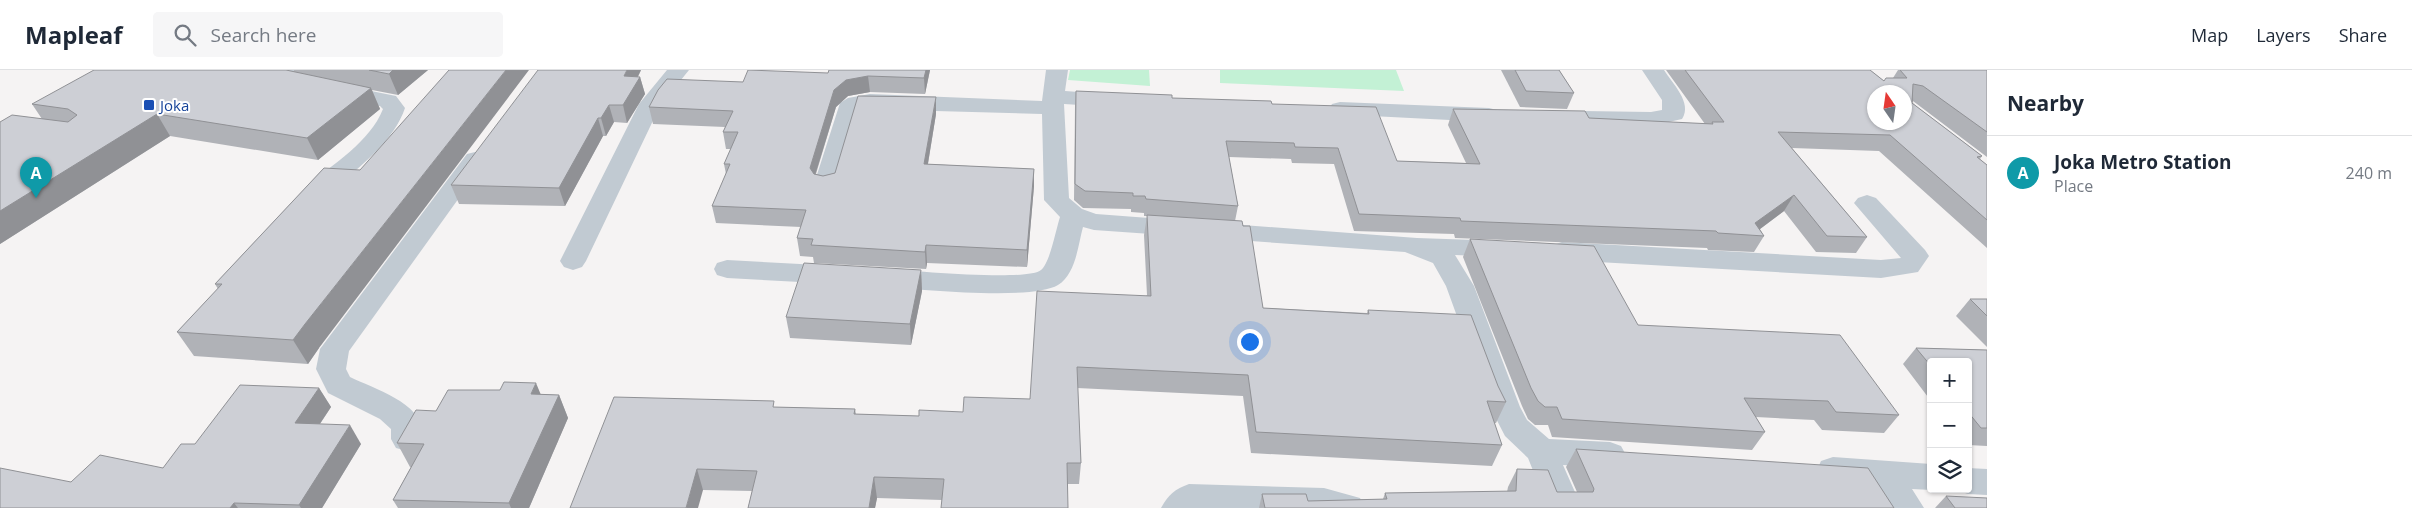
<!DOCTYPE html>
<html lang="en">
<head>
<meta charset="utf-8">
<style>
	body { margin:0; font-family:"Open Sans",sans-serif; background:#f6f6f7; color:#1f2937 }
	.controls { position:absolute; right:15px; bottom:15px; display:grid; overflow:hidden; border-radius:5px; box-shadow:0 1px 4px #0004 }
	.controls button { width:45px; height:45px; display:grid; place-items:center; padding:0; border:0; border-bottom:1px solid #e0e1e3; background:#fff; color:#1f2937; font:25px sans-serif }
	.compass { position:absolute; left:1867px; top:15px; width:45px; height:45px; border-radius:50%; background:#fff; box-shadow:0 1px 4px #0004; rotate:347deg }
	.you { position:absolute; left:1249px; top:271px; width:18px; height:18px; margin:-12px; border:4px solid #fff; border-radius:50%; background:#1a73e8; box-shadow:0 0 0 8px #1a73e833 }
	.badge { display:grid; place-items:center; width:32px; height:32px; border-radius:50%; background:#1a73e8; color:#fff; font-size:16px; font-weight:700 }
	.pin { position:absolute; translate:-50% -41px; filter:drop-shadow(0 1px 2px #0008) }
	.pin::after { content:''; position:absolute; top:26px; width:18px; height:15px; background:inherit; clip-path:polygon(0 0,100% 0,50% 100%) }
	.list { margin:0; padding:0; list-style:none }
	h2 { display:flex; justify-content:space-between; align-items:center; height:65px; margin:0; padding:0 20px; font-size:21px }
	h2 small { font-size:16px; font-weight:400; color:#747a83 }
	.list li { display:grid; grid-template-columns:32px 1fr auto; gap:15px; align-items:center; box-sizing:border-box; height:75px; padding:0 20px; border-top:1px solid #e0e1e3 }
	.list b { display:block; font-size:19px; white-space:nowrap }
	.list p { margin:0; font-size:16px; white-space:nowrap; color:#747a83 }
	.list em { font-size:16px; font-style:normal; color:#747a83 }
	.icon { flex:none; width:28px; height:28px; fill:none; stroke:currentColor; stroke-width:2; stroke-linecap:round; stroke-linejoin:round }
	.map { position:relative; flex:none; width:1987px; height:438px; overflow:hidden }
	header { display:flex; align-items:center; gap:30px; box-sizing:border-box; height:70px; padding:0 25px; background:#fff; border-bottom:1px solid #e0e1e3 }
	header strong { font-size:24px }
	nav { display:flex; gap:28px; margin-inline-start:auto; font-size:18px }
	.search { width:350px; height:45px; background:#f6f6f7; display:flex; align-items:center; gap:12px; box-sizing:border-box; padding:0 18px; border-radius:5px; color:#747a83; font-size:19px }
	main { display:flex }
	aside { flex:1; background:#fff }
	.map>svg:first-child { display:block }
	.green { fill:#c3f1d5 }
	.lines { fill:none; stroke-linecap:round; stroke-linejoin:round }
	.street { fill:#c1cad2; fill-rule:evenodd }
	.wall { fill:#b0b2b7 }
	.shaded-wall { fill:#909195 }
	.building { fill:#cdcfd5; stroke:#909195; fill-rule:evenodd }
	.transit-dot { fill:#1a4fb4; stroke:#fff; stroke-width:2 }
	.labels { text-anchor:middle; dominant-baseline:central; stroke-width:4; stroke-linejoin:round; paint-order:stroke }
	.transit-label { font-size:15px; fill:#164399; stroke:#fff; text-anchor:start }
</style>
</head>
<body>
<header>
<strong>Mapleaf</strong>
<div class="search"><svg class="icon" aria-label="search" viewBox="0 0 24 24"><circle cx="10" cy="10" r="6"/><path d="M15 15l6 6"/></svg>Search here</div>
<nav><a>Map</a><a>Layers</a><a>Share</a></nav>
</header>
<main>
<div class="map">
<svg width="1987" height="438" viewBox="0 0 1987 438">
	<rect width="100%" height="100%" fill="#f5f3f3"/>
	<g class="green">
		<polygon points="1070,0 1149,0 1150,16 1068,10"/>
		<polygon points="1220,0 1396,0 1404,21 1220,13"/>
	</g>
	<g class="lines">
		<g class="street">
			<path d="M 273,0 L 296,0 L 292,5 L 396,26 L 405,38 C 394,70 365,92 341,113 C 335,118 329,125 322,127 C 317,129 313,128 307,126 L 304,121 L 307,116 C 333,94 370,72 383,39 L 380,36 L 277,15 L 270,4 Z"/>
			<polygon points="667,0 689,0 660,36 586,191 582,197 573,200 564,197 560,191 639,34"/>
			<path d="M 1046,0 L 1068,0 L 1065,21 L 1120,25 L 1123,30 L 1120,35 L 1112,37 L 1064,34 L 1069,128 L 1082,139 L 1096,144 L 1417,168 L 1504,171 L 1513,173 L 1517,179 L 1513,185 L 1504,187 L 1455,185 L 1474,216 L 1520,337 L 1527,350 L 1549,369 L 1610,372 L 1621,376 L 1626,385 L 1621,394 L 1610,398 L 1563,395 L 1582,438 L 1548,438 L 1528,388 L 1505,366 L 1490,337 L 1446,216 L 1433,193 L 1405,182 L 1094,160 L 1083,157 C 1078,175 1076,204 1058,215 C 1031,231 918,219 883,217 L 873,214 L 869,208 L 873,202 L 883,199 C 908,200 1027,212 1041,200 C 1050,193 1056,159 1060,147 L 1044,130 L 1042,44 L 862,39 L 858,41 L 838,114 L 835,119 L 826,121 L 817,119 L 814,114 L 840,33 L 848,28 L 870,24 L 1042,31 Z"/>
			<path d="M 1642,0 L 1664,0 C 1672,13 1693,33 1682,49 L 1651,56 L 1574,53 L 1571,48 L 1574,43 L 1582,41 L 1651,42 L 1662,40 L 1662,30 Z"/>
			<polygon points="1340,32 1489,38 1497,40 1500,45 1497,50 1489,52 1332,44 1329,39 1332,34"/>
			<path d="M 475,82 L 483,84 L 487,89 L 349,281 L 346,299 L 350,307 C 377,320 439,338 418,378 L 407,381 L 396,378 L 391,369 L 391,359 L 380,349 L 328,323 L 316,299 L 320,279 L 467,84 Z"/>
			<polygon points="1867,125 1876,128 1925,180 1929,186 1918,202 1881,208 1562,190 1553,187 1549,181 1553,175 1562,172 1881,190 1901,188 1854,133 1858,128"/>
			<polygon points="727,190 838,196 848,199 852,205 848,211 838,214 727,208 717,205 714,199 717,193"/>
			<polygon points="1833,387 1931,394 1931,419 1933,419 1931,420 1912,419 1924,438 1889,438 1874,416 1833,413 1821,409 1817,400 1821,391"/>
			<polygon points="1968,398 1987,399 1987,425 1968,424 1956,420 1968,419"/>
			<path d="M 1189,414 L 1324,418 L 1360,428 L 1365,438 L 1161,438 C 1168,425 1175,419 1189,414 Z"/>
		</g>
	</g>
	<g class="wall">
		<polygon points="294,0 428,0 398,25 372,20 380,39 318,90 170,66 0,174 0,52 42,49 32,34 294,2"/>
		<polygon points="641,0 638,7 640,7 645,24 627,53 614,52 606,66 603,66 565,136 459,134 451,115"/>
		<polygon points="829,0 930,0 925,24 870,22 848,26 836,37 816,104 823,106 835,103 936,44 928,94 1034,99 1034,116 1027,197 927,193 926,199 814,193 813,187 800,186 797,168 801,157 716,153 712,136 726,104 724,94 731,79 726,79 723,62 725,57 653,54 649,37 743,12 828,3"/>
		<polygon points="1501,0 1559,0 1574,23 1567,39 1520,37"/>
		<polygon points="1666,0 1870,0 1884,11 1893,8 1898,0 1987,0 1987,87 1913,31 1912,33 1982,86 1980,89 1987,95 1987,178 1879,81 1792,78 1867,167 1856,183 1816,182 1784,141 1760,159 1764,166 1754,182 1708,180 1707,178 1455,168 1454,164 1354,161 1334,94 1292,93 1291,89 1229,87 1238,136 1235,151 1263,238 1367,243 1368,240 1498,316 1506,332 1496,353 1494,353 1502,375 1492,396 1251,383 1243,326 1077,318 1081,393 1079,414 1067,414 942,430 877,428 875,438 748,438 752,421 703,420 570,438 776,337 855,339 856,344 919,346 963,342 1030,329 1147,225 1144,165 1147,146 1144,146 1144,143 1131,142 1131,139 1083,138 1074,130 1075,36 1076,21 1172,28 1272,34 1397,91 1466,93 1448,55 1453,39 1589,48 1705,54"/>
		<polygon points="324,98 319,278 308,294 194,286 177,262 218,219 215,214"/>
		<polygon points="1470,169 1638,255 1899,345 1884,363 1822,360 1814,350 1756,347 1765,362 1752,380 1552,367 1548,355 1535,355 1528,349 1522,336 1463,187"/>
		<polygon points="921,200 922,221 911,275 790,268 786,247"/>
		<polygon points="1970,229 1987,229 1987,277 1956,246"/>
		<polygon points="1916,278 1987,280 1987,376 1968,375 1968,292 1931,292 1931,331 1903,294"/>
		<polygon points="319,318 331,337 320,354 361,374 322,438 0,438 71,412 163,398 195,374"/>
		<polygon points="541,324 559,325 568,348 529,438 398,438 393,430 411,397 410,397 397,373 436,341"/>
		<polygon points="1576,379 1894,438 1259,438 1262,424 1308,431 1383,429 1385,423 1507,422 1508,417 1517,399 1557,422 1577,422 1566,397"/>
		<polygon points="1946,426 1987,438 1935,438"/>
	</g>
	<g class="shaded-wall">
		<polygon points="393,0 428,0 398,25 389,4"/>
		<polygon points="506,0 529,0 319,278 308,294 293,270 305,254"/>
		<polygon points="627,0 641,0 629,24 624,6"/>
		<polygon points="926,0 930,0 925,24 924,8"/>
		<polygon points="868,6 870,22 848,26 836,37 812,115 810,98 834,20 846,10"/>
		<polygon points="640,7 645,24 627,53 623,35"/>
		<polygon points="371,18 380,39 318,90 307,68"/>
		<polygon points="936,27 936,44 925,111 924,94"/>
		<polygon points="609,35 614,52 606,66 601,48"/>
		<polygon points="157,44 170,66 0,174 0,141"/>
		<polygon points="598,48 603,66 565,136 559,118"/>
		<polygon points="1034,99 1034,116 1027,197 1027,180"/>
		<polygon points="1794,125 1784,141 1752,165 1755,153"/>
		<polygon points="926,175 927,193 926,199 925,182"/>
		<polygon points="921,200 922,221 911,275 910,254"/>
		<polygon points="536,313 546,337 531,324"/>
		<polygon points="319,318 331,337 307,373 295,353"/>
		<polygon points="559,325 568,348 529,438 511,438 509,433"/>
		<polygon points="350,355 361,374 322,438 301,438 299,435"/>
		<polygon points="697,399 703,420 698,438 686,438"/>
		<polygon points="874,407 877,428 875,438 869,438"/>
		<polygon points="234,433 238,438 230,438"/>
	</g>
	<g class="building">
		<polygon points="94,0 286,0 371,18 307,68 157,44 0,141 0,52 12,45 68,52 77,45 68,39 32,34"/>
		<polygon points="369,0 393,0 389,4"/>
		<polygon points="449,0 506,0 305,254 293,270 177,262 222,214 215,214 324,98 360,100"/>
		<polygon points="538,0 627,0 624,6 640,7 623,35 609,35 601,48 598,48 559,118 451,115"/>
		<polygon points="748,0 828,3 829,0 926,0 924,8 868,6 846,10 834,20 810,98 814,104 823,106 835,103 858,26 936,27 924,94 1034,99 1027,180 926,175 925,182 811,175 813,169 797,168 806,140 712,136 730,94 724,94 738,62 723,62 733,41 649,37 658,20 667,9 743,12"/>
		<polygon points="1515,0 1559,0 1574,23 1526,21"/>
		<path d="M 1685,0 L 1870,0 L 1884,11 L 1886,8 L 1907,8 L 1900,0 L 1987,0 L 1987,62 L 1923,16 L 1913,14 L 1912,33 L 1982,86 L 1977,87 L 1987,95 L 1987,150 L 1890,65 L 1778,62 L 1867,167 L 1827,166 L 1794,125 L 1755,153 L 1764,166 L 1718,163 L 1716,161 L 1461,151 L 1460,148 L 1359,144 L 1338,78 L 1295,77 L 1294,73 L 1226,71 L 1238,136 L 1146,129 L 1145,126 L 1133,126 L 1133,123 L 1085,121 L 1075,114 L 1076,21 L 1172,25 L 1172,28 L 1271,31 L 1272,34 L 1376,37 L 1397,91 L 1480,94 L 1453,39 L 1585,41 L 1589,48 L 1713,54 L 1712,52 L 1724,52 ZM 1874,22 L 1904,22 L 1904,52 L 1874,52 Z"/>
		<polygon points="1147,145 1242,151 1243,156 1250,156 1263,238 1369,244 1368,240 1471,245 1498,316 1506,332 1487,331 1502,375 1256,362 1248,305 1077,297 1081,393 1067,393 1068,438 941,438 944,409 874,407 869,438 748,438 757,401 697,399 686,438 570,438 614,327 774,331 773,337 855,339 854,344 919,346 919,340 963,342 964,327 1030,329 1037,221 1151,226"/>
		<polygon points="1470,169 1594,176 1638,255 1840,265 1899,345 1836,342 1828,331 1744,328 1765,362 1562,349 1557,337 1545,337 1538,331 1531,318"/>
		<polygon points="804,193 921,200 910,254 786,247"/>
		<polygon points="1970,229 1987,229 1987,246"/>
		<polygon points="1916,278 1987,280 1987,358 1981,358 1968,342 1968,292 1931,292 1931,296"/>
		<polygon points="504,312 536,313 531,324 559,325 509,433 393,430 424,374 397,373 416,340 436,341 448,320 500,320"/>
		<polygon points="240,315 319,318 295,353 350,355 299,435 234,433 230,438 0,438 0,398 71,412 100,385 163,398 181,374 195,374"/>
		<polygon points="1576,379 1868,398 1894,438 1265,438 1262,424 1306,424 1308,431 1387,429 1385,423 1516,421 1517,399 1548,400 1557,422 1593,422 1594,419"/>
		<polygon points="1946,426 1987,428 1987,438 1955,438"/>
	</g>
	<rect class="transit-dot" x="143" y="29" width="12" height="12" rx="2.5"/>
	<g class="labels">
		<g class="transit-label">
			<text x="160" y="35">Joka</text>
		</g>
	</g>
</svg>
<div class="controls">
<button>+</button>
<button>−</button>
<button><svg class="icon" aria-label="layers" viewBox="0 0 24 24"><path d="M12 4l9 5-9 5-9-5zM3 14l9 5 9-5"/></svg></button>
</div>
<svg class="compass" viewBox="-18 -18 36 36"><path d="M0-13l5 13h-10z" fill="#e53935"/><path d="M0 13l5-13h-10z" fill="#747a83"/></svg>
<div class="you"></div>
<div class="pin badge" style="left:36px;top:128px;background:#0f9aa8">A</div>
</div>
<aside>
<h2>Nearby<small></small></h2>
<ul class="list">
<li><span class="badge" style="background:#0f9aa8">A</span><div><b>Joka Metro Station</b><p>Place</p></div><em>240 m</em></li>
</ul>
</aside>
</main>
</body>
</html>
